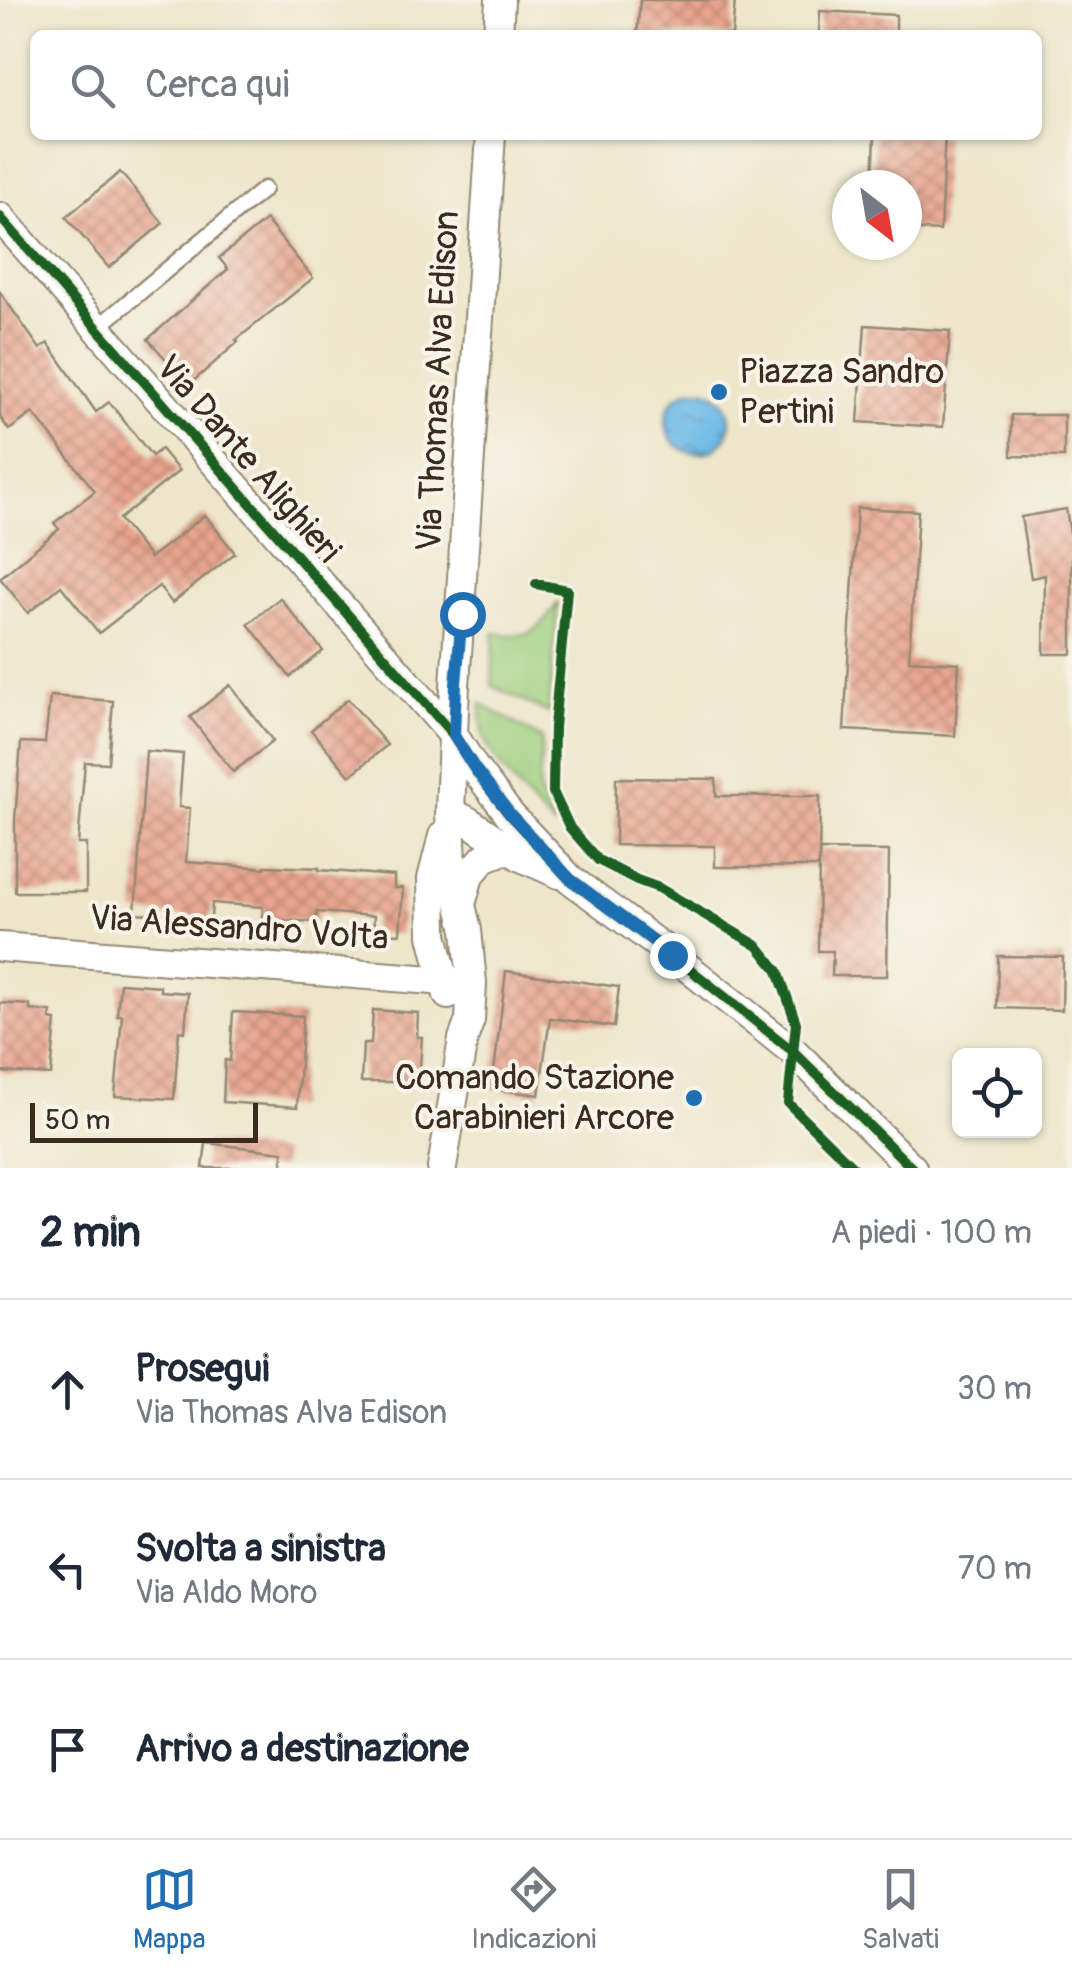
<!DOCTYPE html>
<html lang="it">
<head>
<meta charset="utf-8">
<style>
	body { margin:0; font-family:Pangolin,sans-serif; background:#f2f2f3; color:#1f2937 }
	.controls { position:absolute; right:30px; bottom:30px; display:grid; overflow:hidden; border-radius:15px; box-shadow:0 2px 8px #0004 }
	.controls button { width:90px; height:90px; display:grid; place-items:center; padding:0; border:0; border-bottom:2px solid #e0e1e3; background:#fff; color:#1f2937; font:50px sans-serif }
	.compass { position:absolute; left:832px; top:170px; width:90px; height:90px; border-radius:50%; background:#fff; box-shadow:0 2px 8px #0004; rotate:149deg }
	.scale { position:absolute; left:30px; bottom:25px; width:228px; box-sizing:border-box; padding-left:10px; border:5px solid #3b2a1e; border-top:0; font-size:28px; line-height:35px; white-space:nowrap; color:#3b2a1e; -webkit-text-stroke:8px #f7f3e8; paint-order:stroke }
	.stop { position:absolute; width:30px; height:30px; margin:-22px; border:8px solid #1f6fb2; border-radius:50%; background:#fff }
	.stop.end { background:#1f6fb2; border-color:#fff; box-shadow:0 2px 10px #0008 }
	.list { margin:0; padding:0; list-style:none }
	h2 { display:flex; justify-content:space-between; align-items:center; height:130px; margin:0; padding:0 40px; font-size:42px }
	h2 small { font-size:32px; font-weight:400; color:#747a83 }
	.list li { display:grid; grid-template-columns:65px 1fr auto; gap:30px; align-items:center; box-sizing:border-box; height:180px; padding:0 40px; border-top:2px solid #e0e1e3 }
	.list b { display:block; font-size:38px; white-space:nowrap }
	.list p { margin:0; font-size:32px; white-space:nowrap; color:#747a83 }
	.list em { font-size:32px; font-style:normal; color:#747a83 }
	.icon { flex:none; width:55px; height:55px; fill:none; stroke:currentColor; stroke-width:2; stroke-linecap:round; stroke-linejoin:round }
	.map { position:relative; flex:none; width:1072px; height:1168px; overflow:hidden }
	.search { position:absolute; background:#fff; box-shadow:0 2px 8px #0004; left:30px; right:30px; top:30px; height:110px; display:flex; align-items:center; gap:25px; box-sizing:border-box; padding:0 35px; border-radius:15px; color:#747a83; font-size:38px }
	.sheet { height:670px; background:#fff }
	nav { display:flex; justify-content:space-around; align-items:center; box-sizing:border-box; height:140px; border-top:2px solid #e0e1e3; background:#fff; font-size:28px; color:#747a83 }
	nav a { display:grid; justify-items:center; gap:5px }
	nav .on { color:#1f6fb2 }
	.map>svg:first-child { display:block }
	.garden { fill:#9ecf7f; stroke:#6c7c4e; stroke-width:2.5 }
	.water { fill:url(#water-ripples); stroke:#547282; stroke-width:2.5 }
	.building { fill:url(#building-cross-hatch) }
	.lines { fill:none; stroke-linecap:round; stroke-linejoin:round }
	.service-casing { stroke:#948874; stroke-width:19 }
	.minor-casing { stroke:#948874; stroke-width:32 }
	.service { stroke:#fff; stroke-width:14 }
	.minor { stroke:#fff; stroke-width:28 }
	.cycleway-casing { stroke:#f7f3e8; stroke-width:16 }
	.cycleway { stroke:#1b5e20; stroke-width:10 }
	.route { stroke:#1f6fb2; stroke-width:12 }
	.poi-dot { fill:#1f6fb2; stroke:#f7f3e8; stroke-width:4 }
	.labels { text-anchor:middle; dominant-baseline:central; stroke-width:8; stroke-linejoin:round; paint-order:stroke }
	.poi-label { font-size:35px; fill:#3b2a1e; stroke:#f7f3e8; text-anchor:start }
	.street-label { font-size:35px; fill:#3b2a1e; stroke:#f7f3e8 }
</style>
</head>
<body>
<div class="map">
<svg width="1072" height="1168" viewBox="0 0 1072 1168">
	<defs>
		<pattern id="water-ripples" width="26" height="14" patternUnits="userSpaceOnUse" patternTransform="scale(2.5)"><rect width="26" height="14" fill="#6cbae6"/><path d="M2 4q2-2 4 0t4 0M15 11q2-2 4 0t4 0" fill="none" stroke="#5a97ba"/></pattern>
		<pattern id="building-cross-hatch" width="8" height="8" patternUnits="userSpaceOnUse" patternTransform="scale(2.5)"><rect width="8" height="8" fill="#e9a58f"/><path d="M0 0l8 8M0 8l8-8" fill="none" stroke="#be8774"/></pattern>
	</defs>
	<rect width="100%" height="100%" fill="#f7f3e8"/>
	<filter id="ink" filterUnits="userSpaceOnUse"><feTurbulence type="fractalNoise" baseFrequency=".01" numOctaves="2"/><feDisplacementMap in="SourceGraphic" scale="20" xChannelSelector="R" yChannelSelector="G"/><feConvolveMatrix kernelMatrix="1 2 1 2 8 2 1 2 1" color-interpolation-filters="sRGB"/></filter>
	<filter id="wash" filterUnits="userSpaceOnUse"><feTurbulence type="fractalNoise" baseFrequency=".0048" numOctaves="4" result="noise"/><feDisplacementMap in="SourceGraphic" scale="40" xChannelSelector="R" yChannelSelector="G"/><feGaussianBlur stdDeviation="2.25" result="paint"/><feColorMatrix in="noise" values="0 0 0 0 0 0 0 0 0 0 0 0 0 0 0 0 0 1.4 0 .05"/><feComposite in="paint" operator="in"/></filter>
	<g filter="url(#wash)">
		<rect width="100%" height="100%" fill="#ede6ca"/>
		<g class="garden">
			<path d="M 558,602 L 549,713 L 492,686 L 494,633 C 531,639 538,633 558,602 Z"/>
			<path d="M 481,704 L 542,739 L 539,792 L 555,827 C 536,810 491,760 484,737 C 481,726 481,715 481,704 Z"/>
		</g>
		<circle class="water" cx="698" cy="421" r="32"/>
		<g id="blocks">
			<g class="building">
				<polygon points="640,0 735,0 732,35 637,35"/>
				<polygon points="820,11 896,15 896,35 819,35"/>
				<polygon points="875,135 945,135 940,231 907,229 907,185 873,185"/>
				<polygon points="120,172 163,223 109,268 66,217"/>
				<polygon points="266,220 313,278 236,340 238,342 189,385 148,339 228,269 219,258"/>
				<polygon points="0,292 40,349 48,343 96,412 109,402 152,456 161,449 179,471 119,519 150,558 205,515 235,553 172,603 159,586 99,633 61,586 28,613 0,578 59,529 54,523 95,491 33,413 9,430 0,417"/>
				<polygon points="865,325 950,331 943,427 858,422"/>
				<polygon points="1011,415 1064,415 1064,457 1011,456"/>
				<polygon points="857,508 918,511 909,660 959,663 955,736 844,730"/>
				<polygon points="1066,509 1072,545 1072,654 1044,654 1045,575 1031,578 1021,517"/>
				<polygon points="280,598 323,651 290,677 248,624"/>
				<polygon points="230,685 273,741 233,772 190,717"/>
				<polygon points="50,696 113,701 108,763 85,762 78,844 86,844 86,892 15,892 15,820 21,742 45,743"/>
				<polygon points="348,699 387,745 350,776 311,730"/>
				<polygon points="146,751 183,754 179,807 190,808 186,862 265,868 265,866 319,868 319,870 394,876 394,888 403,888 400,934 373,933 374,916 317,912 316,922 262,919 263,907 212,903 211,918 135,913"/>
				<polygon points="616,778 716,779 716,796 820,796 819,867 715,867 715,846 615,845"/>
				<polygon points="819,850 889,851 887,976 832,976 833,951 818,951"/>
				<polygon points="998,956 1063,957 1062,1010 997,1008"/>
				<polygon points="506,971 619,987 614,1027 550,1018 539,1095 492,1089"/>
				<polygon points="120,983 160,986 160,991 188,993 185,1032 179,1031 174,1099 115,1096 122,1015 117,1015"/>
				<polygon points="0,1003 30,1005 30,1010 51,1012 50,1019 56,1020 51,1075 0,1072"/>
				<polygon points="373,1010 418,1013 417,1037 422,1037 419,1082 361,1082 363,1044 371,1044"/>
				<polygon points="233,1012 303,1016 297,1107 223,1102 225,1060 230,1061"/>
				<polygon points="206,1143 283,1152 282,1168 203,1168"/>
			</g>
		</g>
	</g>
	<g filter="url(#ink)">
		<use href="#blocks" fill-opacity="0" stroke="#948874" stroke-width="2.5"/>
		<g class="lines">
			<g class="service-casing">
				<polyline id="service" points="97,328 264,189"/>
			</g>
			<g class="minor-casing">
				<g id="minor">
					<polyline points="498,35 500,0"/>
					<polyline points="0,217 454,736 475,769 510,815 570,879 672,955 794,1052 912,1168"/>
					<polyline points="450,812 468,821 521,857 559,874"/>
					<polyline points="443,836 432,879 433,935 448,995"/>
					<polyline points="461,904 469,876 484,858 509,848"/>
					<polyline points="0,947 472,983"/>
					<polyline points="442,1168 463,1039 470,1020 472,983 467,930 452,868 450,812 455,685 491,135"/>
				</g>
			</g>
			<use href="#service" class="service"/>
			<use href="#minor" class="minor"/>
			<g class="cycleway-casing">
				<g id="cycleway">
					<polyline points="0,217 454,736 475,769 510,815 570,879 672,955 794,1052 912,1168"/>
					<polyline points="536,584 567,590 554,727 553,792 570,828 598,860 637,880 659,888 758,946 778,971 796,1023 788,1103 854,1168"/>
				</g>
			</g>
			<use href="#cycleway" class="cycleway"/>
		</g>
	</g>
	<g class="lines" filter="url(#ink)">
		<polyline class="route" points="462,614 456,684 454,736 475,769 510,814 570,879 672,955"/>
	</g>
	<g class="poi-dot">
		<circle cx="719" cy="392" r="10"/>
		<circle cx="694" cy="1098" r="10"/>
	</g>
	<g class="labels">
		<g class="poi-label">
			<text x="739" y="372">Piazza Sandro<tspan x="739" dy="40">Pertini</tspan></text>
			<text x="674" y="1078" text-anchor="end">Comando Stazione<tspan x="674" dy="40">Carabinieri Arcore</tspan></text>
		</g>
		<g class="street-label">
			<text transform="translate(438 381) rotate(-87)">Via Thomas Alva Edison</text>
			<text transform="translate(248 459) rotate(49)">Via Dante Alighieri</text>
			<text transform="translate(239 928) rotate(4)">Via Alessandro Volta</text>
		</g>
	</g>
</svg>
<div class="controls">
<button><svg class="icon" aria-label="locate" viewBox="0 0 24 24"><circle cx="12" cy="12" r="6"/><path d="M12 2v4M12 18v4M2 12h4M18 12h4"/></svg></button>
</div>
<svg class="compass" viewBox="-18 -18 36 36"><path d="M0-13l5 13h-10z" fill="#e53935"/><path d="M0 13l5-13h-10z" fill="#747a83"/></svg>
<div class="scale">50 m</div>
<div class="stop" style="left:462px;top:614px"></div>
<div class="stop end" style="left:672px;top:955px"></div>
<div class="search"><svg class="icon" aria-label="search" viewBox="0 0 24 24"><circle cx="10" cy="10" r="6"/><path d="M15 15l6 6"/></svg>Cerca qui</div>
</div>
<section class="sheet">
<h2>2 min<small>A piedi · 100 m</small></h2>
<ul class="list">
<li><svg class="icon" aria-label="ahead" viewBox="0 0 24 24"><path d="M12 20V5M6 11l6-6 6 6"/></svg><div><b>Prosegui</b><p>Via Thomas Alva Edison</p></div><em>30 m</em></li>
<li><svg class="icon" aria-label="left" viewBox="0 0 24 24"><path d="M17 20v-9H6M10 6l-5 5 5 5"/></svg><div><b>Svolta a sinistra</b><p>Via Aldo Moro</p></div><em>70 m</em></li>
<li><svg class="icon" aria-label="arrive" viewBox="0 0 24 24"><path d="M6 21V4h12l-3 4 3 4H6"/></svg><div><b>Arrivo a destinazione</b></div></li>
</ul>
</section>
<nav>
<a class="on"><svg class="icon" aria-label="map" viewBox="0 0 24 24"><path d="M3 6l6-2 6 2 6-2v14l-6 2-6-2-6 2zM9 4v14M15 6v14"/></svg>Mappa</a>
<a><svg class="icon" aria-label="directions" viewBox="0 0 24 24"><path d="M12 3l9 9-9 9-9-9zM9 14v-3h6M13 9l2 2-2 2"/></svg>Indicazioni</a>
<a><svg class="icon" aria-label="saved" viewBox="0 0 24 24"><path d="M7 4h10v16l-5-4-5 4z"/></svg>Salvati</a>
</nav>
</body>
</html>
